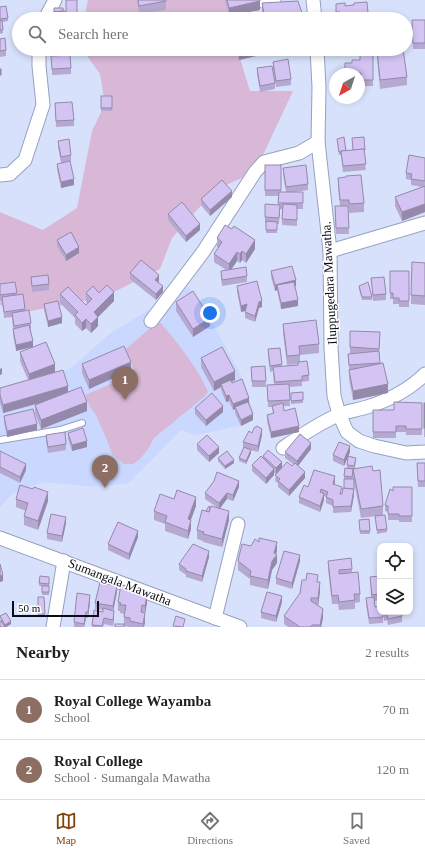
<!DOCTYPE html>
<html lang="en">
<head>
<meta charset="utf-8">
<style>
	body { margin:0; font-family:Georgia,serif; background:#f2f2f2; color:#202124 }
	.controls { position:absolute; right:12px; bottom:12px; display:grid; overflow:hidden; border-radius:8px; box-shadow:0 2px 6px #0003 }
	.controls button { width:36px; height:36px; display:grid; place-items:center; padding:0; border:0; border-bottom:1px solid #e0e0e0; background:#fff; color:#202124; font:20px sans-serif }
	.compass { position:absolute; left:329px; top:68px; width:36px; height:36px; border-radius:50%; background:#fff; box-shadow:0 2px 6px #0003; rotate:219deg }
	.scale { position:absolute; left:12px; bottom:10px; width:87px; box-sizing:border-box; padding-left:4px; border:2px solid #0a0d18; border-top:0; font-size:11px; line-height:14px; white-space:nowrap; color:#0a0d18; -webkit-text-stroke:3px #fff; paint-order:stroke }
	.you { position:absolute; left:210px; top:313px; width:14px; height:14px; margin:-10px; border:3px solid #fff; border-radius:50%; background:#1a73e8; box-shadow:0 0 0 6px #1a73e833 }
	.badge { display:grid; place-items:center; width:26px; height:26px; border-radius:50%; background:#834409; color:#fff; font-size:13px; font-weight:700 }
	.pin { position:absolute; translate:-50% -33px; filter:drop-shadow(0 1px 2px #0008) }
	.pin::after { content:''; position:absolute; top:21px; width:14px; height:12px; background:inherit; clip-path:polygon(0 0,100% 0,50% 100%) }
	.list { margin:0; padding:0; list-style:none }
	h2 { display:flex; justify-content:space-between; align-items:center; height:52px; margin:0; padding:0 16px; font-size:17px }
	h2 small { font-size:13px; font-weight:400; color:#757577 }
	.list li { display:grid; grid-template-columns:26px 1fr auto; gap:12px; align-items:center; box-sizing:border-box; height:60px; padding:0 16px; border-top:1px solid #e0e0e0 }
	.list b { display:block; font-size:15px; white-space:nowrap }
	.list p { margin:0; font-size:13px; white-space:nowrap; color:#757577 }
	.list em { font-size:13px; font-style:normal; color:#757577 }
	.icon { flex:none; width:22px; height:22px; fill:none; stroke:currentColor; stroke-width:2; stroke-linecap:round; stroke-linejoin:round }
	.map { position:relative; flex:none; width:425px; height:627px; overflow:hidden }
	.search { position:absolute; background:#fff; box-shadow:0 2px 6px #0003; left:12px; right:12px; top:12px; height:44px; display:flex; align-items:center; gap:10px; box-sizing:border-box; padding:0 14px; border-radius:22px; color:#757577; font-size:15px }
	.sheet { height:172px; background:#fff }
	nav { display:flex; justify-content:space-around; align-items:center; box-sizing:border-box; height:56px; border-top:1px solid #e0e0e0; background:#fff; font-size:11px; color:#757577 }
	nav a { display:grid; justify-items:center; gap:2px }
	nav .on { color:#834409 }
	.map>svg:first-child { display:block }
	.built { fill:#cad7ff }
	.green { fill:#d8b8d6 }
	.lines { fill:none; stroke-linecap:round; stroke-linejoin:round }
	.lane-casing { stroke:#96a0bf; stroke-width:8 }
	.street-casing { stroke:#96a0bf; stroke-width:15 }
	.lane { stroke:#fff; stroke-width:6 }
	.street { stroke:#fff; stroke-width:13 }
	.wall { fill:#b6a9d1 }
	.shaded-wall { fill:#9489aa }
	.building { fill:#d4c4f3; stroke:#9489aa }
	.labels { text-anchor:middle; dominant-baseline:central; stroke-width:3; stroke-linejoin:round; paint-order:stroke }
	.street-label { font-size:13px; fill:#0a0d18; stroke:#fff }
</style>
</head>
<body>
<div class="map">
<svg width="425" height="627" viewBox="0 0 425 627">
	<rect width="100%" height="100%" fill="#d8e1fb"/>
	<polygon class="built" points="188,287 198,297 241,375 253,411 239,426 196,435 181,430 129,483 95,487 44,482 13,493 0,507 0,389 21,388 71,368 112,332"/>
	<g class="green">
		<polygon points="88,0 228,0 228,19 84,19"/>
		<polygon points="82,49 237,49 250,91 293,91 255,172 215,190 172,238 160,269 104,297 31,311 0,305 0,212 43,230 77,208 92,131 105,104 100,74"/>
		<path d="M 160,322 C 176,341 199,369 208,392 L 204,397 L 154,438 L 148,449 L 140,459 L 133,464 L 124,464 L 112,454 L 107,440 L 95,413 L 90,407 L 85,395 L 134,374 L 135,372 L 126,349 L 156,323 Z"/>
	</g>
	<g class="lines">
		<g class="lane-casing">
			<polyline id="lane" points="0,440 60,430 82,423"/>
		</g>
		<g class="street-casing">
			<g id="street">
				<polyline points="313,0 315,19"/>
				<polyline points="263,1 274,0"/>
				<polyline points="45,19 55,0"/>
				<polyline points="317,49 319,87 318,142 330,251 331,348 334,396 339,414 347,432 359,441 374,446 406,453 425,452"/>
				<polyline points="0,175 10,174 25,160 43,105 39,66 39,49"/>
				<polyline points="330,251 425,223"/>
				<polyline points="151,321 203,252 255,172 264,162 299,153 318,142"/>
				<path d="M 283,448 C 300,436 318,424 338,415 C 347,411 358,410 367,407 C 389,400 409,390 425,374"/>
				<polyline points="0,538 240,627"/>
				<polyline points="215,618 238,524"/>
				<polyline points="53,627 64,561"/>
			</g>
		</g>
		<use href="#lane" class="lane"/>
		<use href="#street" class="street"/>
	</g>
	<g class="wall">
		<rect x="66" y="0" width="11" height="19"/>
		<polygon points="137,0 166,0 166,10 139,14"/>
		<polygon points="225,0 260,0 260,10 247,12 249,19 230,19 230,16 229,16"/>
		<polygon points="262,3 303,19 263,19 262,12"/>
		<polygon points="336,4 345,6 368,13 368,19 330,19 336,16"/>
		<polygon points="0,7 8,18 8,21 2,22 3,33 0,34"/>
		<polygon points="412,20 425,20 425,49 413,49"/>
		<polygon points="0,39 6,50 6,56 0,57"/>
		<polygon points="49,49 56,49 56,51 71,68 71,74 52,75 51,53 49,53"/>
		<polygon points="236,49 256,49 256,56 239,60"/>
		<polygon points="377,50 407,77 407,85 380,89 377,58"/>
		<polygon points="373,54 373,86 361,86 361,79 359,79 359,74 345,74 345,63 352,63 360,60"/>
		<polygon points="273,62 291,79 291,85 276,87 273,68"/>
		<polygon points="257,68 275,83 275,89 260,92 257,74"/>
		<rect x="101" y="96" width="11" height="15"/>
		<polygon points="55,103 74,120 74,126 56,127"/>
		<polygon points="337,139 346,151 365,150 365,153 364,153 366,170 343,172 341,155 339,155"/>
		<polygon points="58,141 71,155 71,161 61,163 58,147"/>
		<polygon points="425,158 425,212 402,221 395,206 395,197 422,187 411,185 411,180 406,179 406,173"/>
		<polygon points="57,164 74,185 61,188 57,170"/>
		<polygon points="265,165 281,165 281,192 286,192 283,174 283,168 308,184 308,190 294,192 303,192 303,209 297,209 297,226 282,225 282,209 280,209 279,224 277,224 277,233 266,233 266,223 265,223 265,217 278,205 279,196 265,196"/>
		<polygon points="338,178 364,203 364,212 349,213 349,208 348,208 349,234 336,234 335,206 340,206 338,187"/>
		<polygon points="232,197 210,216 201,205 201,199"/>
		<polygon points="168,214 200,230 186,242 168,220"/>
		<polygon points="217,238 255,249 246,263 242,260 240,263 237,261 232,269 247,276 247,282 222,286 221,277 221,271 226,270 214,262 214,254 218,248 217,247"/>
		<polygon points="57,240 79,253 66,261 57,246"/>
		<polygon points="425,263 425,305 411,304 411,295"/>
		<polygon points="271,271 296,286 295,286 298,306 281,309 277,290 275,291 271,277"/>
		<polygon points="390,271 409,271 409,307 399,307 399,304 393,304 393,299 390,299"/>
		<polygon points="130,273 159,281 158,282 163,292 156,300 130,279"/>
		<polygon points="31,277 49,284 49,290 32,292"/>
		<polygon points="371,278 386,294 386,300 373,301"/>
		<polygon points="0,284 17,293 17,295 23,294 25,310 31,323 31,329 16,351 13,335 13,329 12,317 4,318 2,300 0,301"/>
		<polygon points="237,286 262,307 259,308 255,322 245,318 245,311 241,312 237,292"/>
		<polygon points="359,286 372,297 372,300 362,300 359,289"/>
		<polygon points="86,293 99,293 114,301 98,317 98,326 91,333 86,328 82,331 75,324 75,318 60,303 60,294 86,305 88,304 86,302"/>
		<polygon points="176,302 210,326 193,337 176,311"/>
		<polygon points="44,304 62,323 48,327 44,310"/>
		<polygon points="283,324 319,344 319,353 300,355 300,362 309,375 309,381 302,382 302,386 289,387 290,406 283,406 284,411 299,432 271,438 267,421 267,415 273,413 272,407 268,407 267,385 274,385 273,371 270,372 268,355 268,349 282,364 282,367 298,365 298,364 287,365 283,333"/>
		<polygon points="380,332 379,355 380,364 388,393 353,400 349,379 349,370 348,354 350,353 350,347"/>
		<polygon points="20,352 55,372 68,392 87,411 41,429 35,413 35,405 40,403 3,413 0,403 0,388 28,380 20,361"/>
		<polygon points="201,358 235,380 232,382 232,383 249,404 253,420 241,426 235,413 235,409 233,410 229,401 226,402 221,390 221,387 214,391 201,367"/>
		<polygon points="82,364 131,370 89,389 82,373"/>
		<polygon points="265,366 266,387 252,387 251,367"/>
		<polygon points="303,392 303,403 291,404 291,393"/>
		<polygon points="422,403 422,435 406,435 406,432 396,432 396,438 373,438 373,410 394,410"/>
		<rect x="424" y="403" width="1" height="34"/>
		<polygon points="195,408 223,412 206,426 195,414"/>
		<polygon points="4,416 37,430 7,437 4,422"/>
		<polygon points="68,433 87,447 72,451 68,439"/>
		<polygon points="252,433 262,435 258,452 250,450 251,453 246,464 239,461 239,458 244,448 243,448 243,442"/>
		<polygon points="46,435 66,444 66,450 48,453 46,441"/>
		<polygon points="197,444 219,453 209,462 197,450"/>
		<polygon points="311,449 298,466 305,478 289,496 278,487 278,483 275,481 276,474 274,473 274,475 266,484 252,471 252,465 263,458 263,456 282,468 292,466 293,464 285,458 285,452"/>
		<polygon points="0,451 26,470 20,483 0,473"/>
		<polygon points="350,452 344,466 333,461 333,455"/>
		<polygon points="218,458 234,463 225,469 218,461"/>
		<polygon points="356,461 355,469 373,471 383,506 383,515 361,518 354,482 354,495 351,512 333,513 333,506 326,503 326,497 324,496 324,500 320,512 299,503 299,497 308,487 335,482 335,485 342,494 344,488 349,479 344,479 344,476 347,468 347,465"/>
		<polygon points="417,463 425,463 425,487 418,487"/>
		<polygon points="239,487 233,501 227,499 220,509 229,520 222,547 203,542 203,541 197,539 197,530 206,511 210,507 218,508 205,499 205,493"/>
		<polygon points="412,487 412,522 399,522 399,520 388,520 388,512 385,511 385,505 393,491"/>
		<polygon points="33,489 48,501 38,530 24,525 24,516 26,511 16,507 16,499"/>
		<polygon points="174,499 196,506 190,520 191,529 188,539 165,531 165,524 154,520 154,511"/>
		<polygon points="375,516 387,529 387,532 377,534"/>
		<polygon points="369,519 370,534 360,534 359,520"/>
		<polygon points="66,523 62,542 47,539 47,533"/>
		<polygon points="138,537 129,560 108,550 108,544"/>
		<polygon points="259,542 277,551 276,554 277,563 272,570 268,589 250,585 250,579 238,570 238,561 251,546"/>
		<polygon points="209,557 202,582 186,577 186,575 179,570 179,564"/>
		<polygon points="300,561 292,589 276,584 276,578"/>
		<polygon points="328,561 352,569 352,573 360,594 360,602 355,603 355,609 339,610 338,604 332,604 328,569"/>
		<polygon points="40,576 49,577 49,595 42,595 42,586 39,586"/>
		<polygon points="380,576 380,600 374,601 375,607 383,617 383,623 369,624 366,604 366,598 371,598 370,577"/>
		<polygon points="318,582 320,591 318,606 323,618 321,627 288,627 284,624 284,616"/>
		<polygon points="131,588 138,592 147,603 145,613 145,622 144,627 130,627 124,626 124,614 120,613 120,611 118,611 118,602"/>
		<polygon points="117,592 113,610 114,617 113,626 104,624 103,627 92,627 92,625 103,612 103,610 95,609 95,603"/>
		<polygon points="38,597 44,597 45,617 38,617"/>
		<polygon points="90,601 88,618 86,618 84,627 74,627 74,622"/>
		<polygon points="282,602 276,622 261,618 261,612"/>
		<polygon points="383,612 401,612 402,616 402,622 388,625 387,620 384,621"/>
		<polygon points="0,616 11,624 6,627 0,627 1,621"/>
	</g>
	<g class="shaded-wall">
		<polygon points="260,1 260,10 229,16 229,8"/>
		<polygon points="248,49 256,49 256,56 239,60 239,51"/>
		<polygon points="74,179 74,185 61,188 61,182"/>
		<polygon points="232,191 232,197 210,216 210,210"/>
		<polygon points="425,204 425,212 402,221 402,212"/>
		<polygon points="200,224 200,230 186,242 186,236"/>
		<polygon points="255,240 255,249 246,263 246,254"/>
		<polygon points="79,247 79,253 66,261 66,255"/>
		<polygon points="242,251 242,260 240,263 240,254"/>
		<polygon points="237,252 237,261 229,272 229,264"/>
		<polygon points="159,275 159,281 155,286 155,280"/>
		<polygon points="296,280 296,286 278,290 277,285 277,290 275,291 275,285"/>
		<polygon points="163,286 163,292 156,300 156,294"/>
		<polygon points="114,292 114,301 94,321 94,312"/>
		<polygon points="298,300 298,306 281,309 281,303"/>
		<polygon points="262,301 262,307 259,308 255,322 255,316 259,302"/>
		<polygon points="247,304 247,310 241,312 241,306"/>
		<polygon points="62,317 62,323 48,327 48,321"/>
		<polygon points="98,317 98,326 91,333 91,324"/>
		<polygon points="210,318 210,326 193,337 193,329"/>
		<polygon points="86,319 86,328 82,331 82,323"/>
		<polygon points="33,341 33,347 16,351 16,345"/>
		<polygon points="131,362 131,370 89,389 89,380"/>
		<polygon points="55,364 55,372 29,383 29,374"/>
		<polygon points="2,368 2,374 0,375 0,369"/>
		<polygon points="235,371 235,380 222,387 221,384 221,387 214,391 214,382"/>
		<polygon points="388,384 388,393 353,400 353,391"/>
		<polygon points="68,386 68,395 3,413 3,405"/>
		<polygon points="229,395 229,401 226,402 226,396"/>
		<polygon points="249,398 249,404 236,409 235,407 235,409 233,410 233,404"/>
		<polygon points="87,402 87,411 41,429 41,420"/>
		<polygon points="223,406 223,412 206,426 206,420"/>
		<polygon points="253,414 253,420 241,426 241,420"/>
		<polygon points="37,424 37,430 7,437 7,431"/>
		<polygon points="299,426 299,432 271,438 271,432"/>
		<polygon points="262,429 262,435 258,452 258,446"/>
		<polygon points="87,441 87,447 72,451 72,445"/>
		<polygon points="311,443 311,449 297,467 297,461"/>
		<polygon points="350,446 350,452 344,466 344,460"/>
		<polygon points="219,447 219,453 209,462 209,456"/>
		<polygon points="251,450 251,453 246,464 246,461"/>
		<polygon points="234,460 234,463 225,469 225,466"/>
		<polygon points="282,462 282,468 276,474 276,468"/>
		<polygon points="26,464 26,470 20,483 20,477"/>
		<polygon points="274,469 274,475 266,484 266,478"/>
		<polygon points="305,472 305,478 289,496 289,490"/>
		<polygon points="335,476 335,482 333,490 333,484"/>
		<polygon points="239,481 239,487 233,501 233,495"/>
		<polygon points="354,489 354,495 351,512 351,506"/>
		<polygon points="48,492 48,501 38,530 38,521"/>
		<polygon points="227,493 227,499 219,509 219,503"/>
		<polygon points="324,494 324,500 320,512 320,506"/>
		<polygon points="196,497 196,506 188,528 188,519"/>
		<polygon points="229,511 229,520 222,547 222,539"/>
		<polygon points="66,517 66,523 62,542 62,536"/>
		<polygon points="191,520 191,529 188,539 188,531"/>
		<polygon points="138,531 138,537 129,560 129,554"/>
		<polygon points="277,542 277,551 275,557 277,555 277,563 272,570 268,589 268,580"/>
		<polygon points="209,551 209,557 202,582 202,576"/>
		<polygon points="300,555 300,561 292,589 292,583"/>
		<polygon points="3,575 3,581 0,582 0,576"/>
		<polygon points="320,582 320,591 318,607 318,598"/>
		<polygon points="117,586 117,592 113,612 113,606"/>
		<polygon points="147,594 147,603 145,614 145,606"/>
		<polygon points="90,595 90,601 88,618 88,612"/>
		<polygon points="282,596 282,602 276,622 276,616"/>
		<polygon points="323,609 323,618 321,627 320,627"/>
		<polygon points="114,611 114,617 113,626 113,620"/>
		<polygon points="86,612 86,618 84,627 84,624"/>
		<polygon points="145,613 145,622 144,627 143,627"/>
		<polygon points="11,621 11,624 6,627 5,627 5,625"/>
	</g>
	<g class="building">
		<rect x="66" y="0" width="11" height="13"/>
		<polygon points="138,0 166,0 166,1 139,6"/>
		<polygon points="227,0 260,0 260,1 229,8"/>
		<polygon points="298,1 302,13 303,19 265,19 262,3"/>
		<polygon points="367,2 368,13 359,14 359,19 330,19 330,16 340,16 340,12 336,12 336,4 345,3 345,6 354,5 354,3"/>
		<polygon points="6,6 8,18 0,19 0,7"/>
		<polygon points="54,8 63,8 63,11 54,12"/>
		<polygon points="65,11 66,19 55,19 54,12"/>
		<polygon points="247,11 249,19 231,19 230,15"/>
		<polygon points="2,20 3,30 0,30 0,21"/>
		<polygon points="412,20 425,20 425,43 413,43"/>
		<polygon points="5,38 6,50 0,51 0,39"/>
		<rect x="49" y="49" width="7" height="1"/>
		<polygon points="239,49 248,49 239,51"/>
		<polygon points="381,49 403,49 407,77 380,80 377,50"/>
		<polygon points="69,50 70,55 51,56 51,52"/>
		<polygon points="360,54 373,54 373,80 361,80 361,73 352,73 352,72 345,72 345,63 352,63 352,60 360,60"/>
		<polygon points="70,55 71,68 52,69 51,56"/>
		<polygon points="288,59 291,79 276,81 273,62"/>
		<polygon points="272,66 275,83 260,86 257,68"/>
		<rect x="0" y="69" width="1" height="6"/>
		<rect x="101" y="96" width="11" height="12"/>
		<polygon points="72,102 74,120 56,121 55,103"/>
		<polygon points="344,137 346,151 341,151 341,152 339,152 337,139"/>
		<polygon points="364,137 365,150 364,150 364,149 353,150 352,138"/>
		<polygon points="69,139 71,155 61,157 58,141"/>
		<polygon points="364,149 366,164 343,166 341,151"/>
		<polygon points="409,155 425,158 425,181 411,179 412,174 406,173"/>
		<polygon points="70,161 74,179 61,182 57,164"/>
		<rect x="265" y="165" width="16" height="25"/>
		<polygon points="306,165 308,184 286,187 283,168"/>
		<polygon points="361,175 364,203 349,204 349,200 340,200 338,178 346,177 346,176"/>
		<polygon points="222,180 232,191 210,210 201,199"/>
		<polygon points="425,186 425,204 402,212 395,197"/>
		<polygon points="279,192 303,192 303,203 278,203"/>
		<polygon points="182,202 200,224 186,236 168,214"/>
		<polygon points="265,204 280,205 279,218 265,217"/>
		<polygon points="283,204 297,205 297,220 282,219"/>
		<polygon points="335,206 348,206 349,228 336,228"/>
		<polygon points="266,221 277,222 277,230 266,230"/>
		<polygon points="225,225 232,229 234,226 255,240 246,254 242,251 240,254 237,252 229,264 214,254 222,242 217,238"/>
		<polygon points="71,232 79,247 66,255 57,240"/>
		<polygon points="141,260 159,275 155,280 163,286 156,294 130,273"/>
		<polygon points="412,262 425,263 425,296 411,295"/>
		<polygon points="292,266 296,280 275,285 271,271"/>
		<polygon points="246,267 247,276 222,280 221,271"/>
		<polygon points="390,271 409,271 409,301 399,301 399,298 393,298 393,293 390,293"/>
		<polygon points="48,275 49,284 32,286 31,277"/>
		<polygon points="384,277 386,294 373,295 371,278"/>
		<polygon points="257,281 262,301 259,302 255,316 245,312 247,304 241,306 237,286"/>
		<polygon points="15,282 17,293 0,295 0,284"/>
		<polygon points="294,282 298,300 281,303 277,285"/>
		<polygon points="368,282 372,297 362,297 359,286"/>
		<polygon points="107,285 114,292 94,312 98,317 91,324 86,319 82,323 75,315 78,312 60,294 68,287 86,305 92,299 86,293 93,286 99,293"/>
		<polygon points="193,291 210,318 193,329 176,302"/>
		<polygon points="23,294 25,309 4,312 2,297"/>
		<polygon points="58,301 62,317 48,321 44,304"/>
		<polygon points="29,310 31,323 14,326 12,313"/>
		<polygon points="316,320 319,344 299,346 300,355 287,356 283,324"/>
		<polygon points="29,325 33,341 16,345 13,329"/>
		<polygon points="350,331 380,332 379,349 350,347"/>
		<polygon points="46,342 55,364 29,374 20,352"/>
		<polygon points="124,346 131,362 89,380 82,364"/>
		<polygon points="222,347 235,371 214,382 201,358"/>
		<polygon points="280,348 282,364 270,366 268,349"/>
		<polygon points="379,351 380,363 349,365 348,354"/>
		<polygon points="307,361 309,375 302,376 302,380 275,382 273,367 298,365 298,362"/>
		<polygon points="383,363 388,384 353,391 349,370"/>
		<polygon points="265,366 266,381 252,381 251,367"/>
		<polygon points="63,370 68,386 3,405 0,395 0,388"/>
		<polygon points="242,379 249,398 233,404 229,395 226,396 221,384 231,380 232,383"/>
		<polygon points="289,384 290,400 268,401 267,385"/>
		<polygon points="81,387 87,402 41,420 35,405"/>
		<polygon points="303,392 303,400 291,401 291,393"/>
		<polygon points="212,393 223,406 206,420 195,408"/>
		<polygon points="248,402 253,414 241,420 235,407"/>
		<polygon points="394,402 422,403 422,429 406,429 406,426 396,426 396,432 373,432 373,410 394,410"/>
		<polygon points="283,403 284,411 295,408 299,426 271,432 267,415 274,413 272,406"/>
		<rect x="424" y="403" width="1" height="25"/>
		<polygon points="33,409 37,424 7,431 4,416"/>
		<polygon points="257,426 262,429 258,446 243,442 249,431 252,433 254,428"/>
		<polygon points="83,428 87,441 72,445 68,433"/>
		<polygon points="65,432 66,444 48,447 46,435"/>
		<polygon points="300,434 311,443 297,461 285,452"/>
		<polygon points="207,435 219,447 209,456 197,444"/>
		<polygon points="339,442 350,446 344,460 333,455"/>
		<polygon points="244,447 251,450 246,461 239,458"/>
		<polygon points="268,450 282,462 276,468 263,456"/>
		<polygon points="0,451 26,464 20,477 0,467"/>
		<polygon points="227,451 234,460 225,466 218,458"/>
		<polygon points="261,456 274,469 266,478 252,465"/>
		<polygon points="348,456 356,458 354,466 347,465"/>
		<polygon points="287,462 292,466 295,463 305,472 289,490 278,481 280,479 275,475"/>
		<polygon points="417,463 425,463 425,481 418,481"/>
		<polygon points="372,466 373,471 380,470 383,506 361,509 353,469"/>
		<polygon points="345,468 353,469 352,477 344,476"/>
		<polygon points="314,470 335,476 333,484 342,487 340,494 342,494 343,488 354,489 351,506 333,507 333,500 326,497 328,492 321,489 320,492 324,494 320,506 299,497 304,485 308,487"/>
		<polygon points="217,472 239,481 233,495 227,493 219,503 205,493 214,481"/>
		<polygon points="344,479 354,479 354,489 344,488"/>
		<polygon points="20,485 33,489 34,487 48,492 38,521 24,516 28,503 16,499"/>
		<polygon points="393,487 412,487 412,516 399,516 399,514 388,514 388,506 385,505 390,489 393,491"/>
		<polygon points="177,490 196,497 188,519 191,520 188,531 165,522 167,516 154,511 160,494 174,499"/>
		<polygon points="209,506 210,507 209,512 206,511"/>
		<polygon points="211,506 229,511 222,539 203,534 204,532 197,530 202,510 209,512"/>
		<polygon points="51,514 66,517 62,536 47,533"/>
		<polygon points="385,515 387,529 377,530 375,516"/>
		<polygon points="369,519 370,531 360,531 359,520"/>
		<polygon points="118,522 138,531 129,554 108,544"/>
		<polygon points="259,538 277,542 274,553 277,555 272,561 268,580 250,576 251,571 238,561 242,544 251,546 255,539 259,542"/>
		<polygon points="193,544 209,551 202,576 186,571 186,569 179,564"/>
		<polygon points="284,551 300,555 292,583 276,578"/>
		<polygon points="351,558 352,569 339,570 339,574 358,572 360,594 354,594 355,600 339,602 338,595 332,596 328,561"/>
		<polygon points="0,564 3,575 0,576"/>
		<polygon points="307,573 318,575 317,582 320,582 318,598 311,598 311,601 323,609 320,625 312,625 310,627 300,627 284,616 300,593 302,580 306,580"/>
		<polygon points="40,576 49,577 49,584 39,583"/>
		<polygon points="379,576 380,594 372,595 370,577"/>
		<polygon points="100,582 117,586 113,606 95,603"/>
		<polygon points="121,585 131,586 130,588 138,589 138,592 147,594 145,606 142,605 141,612 145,613 143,624 130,621 130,618 124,617 126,605 120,605 121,603 118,602"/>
		<rect x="42" y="586" width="7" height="6"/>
		<polygon points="267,592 282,596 276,616 261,612"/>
		<polygon points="77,593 90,595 88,612 86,612 84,624 74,622"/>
		<polygon points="38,597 44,597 45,614 38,614"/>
		<polygon points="374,597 375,607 380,606 380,612 382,612 383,617 369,618 366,598"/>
		<polygon points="103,608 114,611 113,620 104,618 102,626 92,625 94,610 103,612"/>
		<polygon points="383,612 401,612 402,616 388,619 387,614 384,615"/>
		<polygon points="6,613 11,621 5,625 0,616"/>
		<polygon points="176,616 185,619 183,627 173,626"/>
		<polygon points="0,621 1,621 5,627 0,627"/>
		<rect x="115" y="624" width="9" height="3"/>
	</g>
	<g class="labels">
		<g class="street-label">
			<text transform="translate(329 283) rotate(-93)">Iluppugedara Mawatha.</text>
			<text transform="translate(120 582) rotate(21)">Sumangala Mawatha</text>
		</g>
	</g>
</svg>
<div class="controls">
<button><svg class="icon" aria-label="locate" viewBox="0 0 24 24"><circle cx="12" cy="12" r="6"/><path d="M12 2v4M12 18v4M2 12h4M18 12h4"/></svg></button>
<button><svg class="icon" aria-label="layers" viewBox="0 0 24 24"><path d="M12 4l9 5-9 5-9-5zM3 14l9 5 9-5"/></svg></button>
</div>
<svg class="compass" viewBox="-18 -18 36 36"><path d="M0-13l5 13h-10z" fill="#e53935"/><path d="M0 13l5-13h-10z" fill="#757577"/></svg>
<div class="scale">50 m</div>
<div class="you"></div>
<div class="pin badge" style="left:125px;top:400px;background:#8d6e63">1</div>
<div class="pin badge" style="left:105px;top:488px;background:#8d6e63">2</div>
<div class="search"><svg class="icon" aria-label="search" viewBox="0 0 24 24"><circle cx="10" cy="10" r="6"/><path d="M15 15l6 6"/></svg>Search here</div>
</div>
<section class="sheet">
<h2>Nearby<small>2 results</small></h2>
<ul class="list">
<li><span class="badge" style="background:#8d6e63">1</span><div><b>Royal College Wayamba</b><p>School</p></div><em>70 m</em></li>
<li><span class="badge" style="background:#8d6e63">2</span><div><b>Royal College</b><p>School · Sumangala Mawatha</p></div><em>120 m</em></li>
</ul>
</section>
<nav>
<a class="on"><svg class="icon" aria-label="map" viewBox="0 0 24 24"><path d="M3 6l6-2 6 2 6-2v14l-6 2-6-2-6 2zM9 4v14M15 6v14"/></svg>Map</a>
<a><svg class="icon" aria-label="directions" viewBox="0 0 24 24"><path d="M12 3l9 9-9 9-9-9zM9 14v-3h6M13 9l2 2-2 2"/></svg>Directions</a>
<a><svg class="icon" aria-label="saved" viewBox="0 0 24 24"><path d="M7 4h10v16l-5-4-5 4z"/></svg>Saved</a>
</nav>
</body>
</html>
